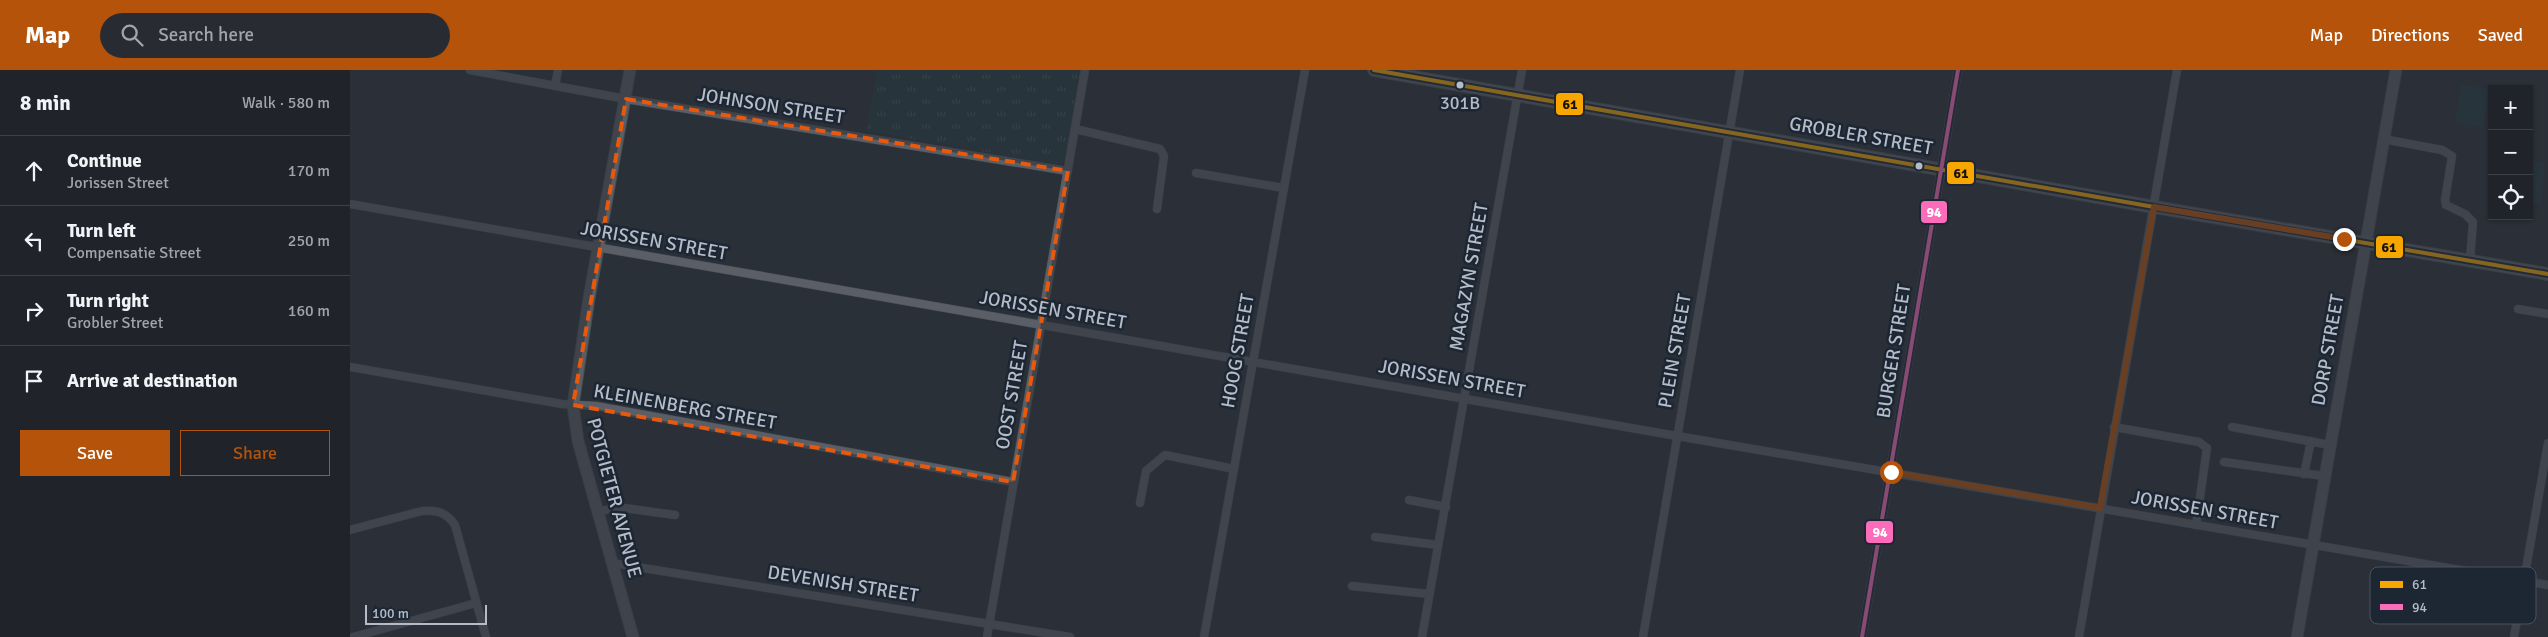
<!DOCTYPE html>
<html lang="en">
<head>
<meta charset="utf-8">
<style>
	body { margin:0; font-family:Signika,sans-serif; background:#282c32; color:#f1f3f6 }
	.controls { position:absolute; right:15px; top:15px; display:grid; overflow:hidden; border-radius:0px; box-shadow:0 1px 4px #0004 }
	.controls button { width:45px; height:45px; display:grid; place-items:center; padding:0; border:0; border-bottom:1px solid #3d4147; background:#20242a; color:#f1f3f6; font:25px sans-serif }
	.scale { position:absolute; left:15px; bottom:12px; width:122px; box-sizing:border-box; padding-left:5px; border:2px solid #b4bcc9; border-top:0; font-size:14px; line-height:18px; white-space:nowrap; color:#b4bcc9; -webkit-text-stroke:4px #1d2633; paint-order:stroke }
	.stop { position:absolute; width:15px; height:15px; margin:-11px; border:4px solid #b45309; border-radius:50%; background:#fff }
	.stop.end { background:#b45309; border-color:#fff; box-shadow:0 1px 5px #0008 }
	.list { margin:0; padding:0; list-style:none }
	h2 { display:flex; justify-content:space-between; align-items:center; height:65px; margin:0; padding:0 20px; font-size:21px }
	h2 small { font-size:16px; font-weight:400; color:#a2a4a8 }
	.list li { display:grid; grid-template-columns:32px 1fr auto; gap:15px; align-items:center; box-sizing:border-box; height:70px; padding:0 20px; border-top:1px solid #3d4147 }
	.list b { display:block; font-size:19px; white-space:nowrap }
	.list p { margin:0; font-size:16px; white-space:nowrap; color:#a2a4a8 }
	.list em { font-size:16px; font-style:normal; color:#a2a4a8 }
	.actions { display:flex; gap:10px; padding:15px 20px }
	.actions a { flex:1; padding:11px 0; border:1px solid #b45309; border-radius:0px; text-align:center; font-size:18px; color:#b45309 }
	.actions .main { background:#b45309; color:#fff }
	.icon { flex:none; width:28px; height:28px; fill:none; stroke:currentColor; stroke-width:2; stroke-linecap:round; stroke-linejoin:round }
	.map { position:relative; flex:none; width:2198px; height:567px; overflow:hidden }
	header { display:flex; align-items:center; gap:30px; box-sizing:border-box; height:70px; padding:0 25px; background:#b45309; color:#fff }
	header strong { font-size:24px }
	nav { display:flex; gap:28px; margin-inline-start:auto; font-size:18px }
	.search { width:350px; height:45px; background:#282c32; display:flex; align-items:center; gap:12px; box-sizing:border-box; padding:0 18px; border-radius:28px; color:#a2a4a8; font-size:19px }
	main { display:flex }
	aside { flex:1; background:#20242a }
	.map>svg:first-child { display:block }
	.park { fill:url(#park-tufts) }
	.pitch { fill:#273a3e }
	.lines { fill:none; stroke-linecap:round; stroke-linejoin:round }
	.street-casing { stroke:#484c53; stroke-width:9 }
	.secondary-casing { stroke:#484c53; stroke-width:13 }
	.primary-casing { stroke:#484c55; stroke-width:14 }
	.street { stroke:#5a5e66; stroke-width:8 }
	.secondary { stroke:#595d64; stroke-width:11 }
	.primary { stroke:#5c6168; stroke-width:12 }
	.bus-1-casing { stroke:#1d2633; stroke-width:8 }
	.bus-2-casing { stroke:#1d2633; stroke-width:8 }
	.bus-1 { stroke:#f7a600; stroke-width:4 }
	.bus-2 { stroke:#fb6dba; stroke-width:4 }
	.route { stroke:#b45309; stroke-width:6 }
	.marked { fill:none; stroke:#e8590c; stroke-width:4; stroke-dasharray:10 6; stroke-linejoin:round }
	.bus-dot { fill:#b4bcc9; stroke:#1d2633; stroke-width:2 }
	.labels { text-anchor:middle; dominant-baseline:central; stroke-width:5; stroke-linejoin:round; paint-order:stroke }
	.bus-label { font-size:18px; fill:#b4bcc9; stroke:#1d2633 }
	.street-label { font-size:19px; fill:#b4bcc9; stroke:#1d2633 }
	.key { fill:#1d2633; stroke:#4a5360; stroke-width:1 }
	.key-label { font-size:14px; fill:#b4bcc9 }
	.line-badge { stroke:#1d2633; stroke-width:2 }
	.badge-label { font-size:14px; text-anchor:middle; font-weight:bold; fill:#fff }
	.pale-badge-label { font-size:14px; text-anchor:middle; font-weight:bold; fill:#111 }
</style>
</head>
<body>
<header>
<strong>Map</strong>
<div class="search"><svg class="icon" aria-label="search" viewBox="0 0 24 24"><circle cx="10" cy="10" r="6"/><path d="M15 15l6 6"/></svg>Search here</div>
<nav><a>Map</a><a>Directions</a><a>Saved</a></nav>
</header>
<main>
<aside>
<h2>8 min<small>Walk · 580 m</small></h2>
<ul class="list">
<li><svg class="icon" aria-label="ahead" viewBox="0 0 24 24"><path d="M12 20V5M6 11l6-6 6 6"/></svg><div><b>Continue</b><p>Jorissen Street</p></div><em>170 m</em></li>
<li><svg class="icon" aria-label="left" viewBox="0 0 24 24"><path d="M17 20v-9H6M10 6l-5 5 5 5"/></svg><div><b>Turn left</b><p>Compensatie Street</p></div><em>250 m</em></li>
<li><svg class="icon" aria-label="right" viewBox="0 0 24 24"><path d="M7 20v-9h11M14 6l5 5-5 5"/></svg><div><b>Turn right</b><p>Grobler Street</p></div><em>160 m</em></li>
<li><svg class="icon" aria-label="arrive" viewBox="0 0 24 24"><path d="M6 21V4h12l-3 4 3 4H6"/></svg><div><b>Arrive at destination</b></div></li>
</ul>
<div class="actions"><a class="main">Save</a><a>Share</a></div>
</aside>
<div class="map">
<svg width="2198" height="567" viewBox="0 0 2198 567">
	<defs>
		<pattern id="park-tufts" width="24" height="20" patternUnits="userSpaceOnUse" patternTransform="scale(1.25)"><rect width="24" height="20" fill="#273a3e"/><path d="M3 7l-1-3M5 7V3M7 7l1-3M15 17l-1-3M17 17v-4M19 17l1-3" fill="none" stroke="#445559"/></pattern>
	</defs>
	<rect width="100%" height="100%" fill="#2a3038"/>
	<polygon class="park" points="527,0 732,0 715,91 706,94 516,61"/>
	<g class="pitch">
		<polygon points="2111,14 2139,19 2133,58 2105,53"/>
		<polygon points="2179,91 2195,93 2190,134 2179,133"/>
	</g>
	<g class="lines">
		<g class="street-casing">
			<g id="street">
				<polyline points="120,0 276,29 718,101"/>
				<polyline points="205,16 208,0"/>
				<polyline points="725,59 810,79 814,86 807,139"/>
				<polyline points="2033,69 2092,80 2102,86 2095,130 2096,135 2115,144 2123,152 2120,190"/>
				<polyline points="846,103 934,118"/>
				<polyline points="0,134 1327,366 2198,515"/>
				<polyline points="2168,239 2198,244"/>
				<polyline points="0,297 212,334 246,336 663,412"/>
				<polyline points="1764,357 1849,372 1857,378 1846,455"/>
				<polyline points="1882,357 1980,375"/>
				<polyline points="1874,392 1974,406"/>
				<polyline points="1954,404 1961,371"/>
				<polyline points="1059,430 1096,437"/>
				<polyline points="790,433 796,401 815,385 884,399"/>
				<polyline points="248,442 267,437 325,445"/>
				<path d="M 0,460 L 72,441 C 87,440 96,442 105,455 L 136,567"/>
				<polyline points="1025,467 1088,475"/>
				<polyline points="262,493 720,567"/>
				<polyline points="1002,516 1079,524"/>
				<polyline points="3,567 126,533"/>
				<polyline points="637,567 735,0"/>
				<polyline points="854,567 955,0"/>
				<polyline points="1072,567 1172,0"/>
				<polyline points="1293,567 1390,0"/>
				<polyline points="1512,567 1608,0"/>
				<polyline points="1729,567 1827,0"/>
				<polyline points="2164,567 2198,373"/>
			</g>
		</g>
		<g class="secondary-casing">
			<g id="secondary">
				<polyline points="280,0 239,228 223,335 228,371 283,567"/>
				<polyline points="1947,567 2046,0"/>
			</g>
		</g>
		<g class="primary-casing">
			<polyline id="primary" points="1024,0 1804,137 2198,204"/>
		</g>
		<use href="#street" class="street"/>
		<use href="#secondary" class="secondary"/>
		<use href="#primary" class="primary"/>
		<g class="bus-1-casing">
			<polyline id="bus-1" points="1024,0 1804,137 2198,204"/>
		</g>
		<g class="bus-2-casing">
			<polyline id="bus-2" points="1512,567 1608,0"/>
		</g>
		<use href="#bus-1" class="bus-1"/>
		<use href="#bus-2" class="bus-2"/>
	</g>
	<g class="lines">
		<polyline class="route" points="1541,402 1750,438 1804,137 1994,169"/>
	</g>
	<path d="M0 0H2198V567H0ZM 276,29 L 718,101 L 663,412 L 223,335 Z" fill="#2a3038" fill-opacity=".55" fill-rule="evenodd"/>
	<path class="marked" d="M 276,29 L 718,101 L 663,412 L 223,335 Z"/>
	<g class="bus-dot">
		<circle cx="1110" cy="15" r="4.5"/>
		<circle cx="1569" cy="96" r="4.5"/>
	</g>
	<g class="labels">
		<g class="bus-label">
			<text x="1110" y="33">301B</text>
		</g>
		<g class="street-label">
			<text transform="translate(421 36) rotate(9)">JOHNSON STREET</text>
			<text transform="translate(1511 66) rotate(10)">GROBLER STREET</text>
			<text transform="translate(304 171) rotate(10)">JORISSEN STREET</text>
			<text transform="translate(1119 207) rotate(-80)">MAGAZYN STREET</text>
			<text transform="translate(703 240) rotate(10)">JORISSEN STREET</text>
			<text transform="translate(1978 280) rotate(-80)">DORP STREET</text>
			<text transform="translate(888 281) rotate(-80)">HOOG STREET</text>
			<text transform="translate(1325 281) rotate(-80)">PLEIN STREET</text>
			<text transform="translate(1544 281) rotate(-81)">BURGER STREET</text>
			<text transform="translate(1102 309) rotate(10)">JORISSEN STREET</text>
			<text transform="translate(662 325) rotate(-80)">OOST STREET</text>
			<text transform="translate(335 337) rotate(10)">KLEINENBERG STREET</text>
			<text transform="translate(264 428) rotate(75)">POTGIETER AVENUE</text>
			<text transform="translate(1855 440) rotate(10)">JORISSEN STREET</text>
			<text transform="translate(493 514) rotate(9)">DEVENISH STREET</text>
		</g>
	</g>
	<rect x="2020" y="497" width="166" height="57" rx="8" class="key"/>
	<rect x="2030" y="511" width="23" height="7" fill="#f7a600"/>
	<rect x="2030" y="534" width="23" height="6" fill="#fb6dba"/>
	<g class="key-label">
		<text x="2062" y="519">61</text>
		<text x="2062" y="542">94</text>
	</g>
	<g class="line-badge">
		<rect x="1205" y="22" width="29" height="24" rx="5" fill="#f7a600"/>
		<rect x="1596" y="91" width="29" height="24" rx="5" fill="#f7a600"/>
		<rect x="1570" y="130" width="28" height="24" rx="5" fill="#fb6dba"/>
		<rect x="2025" y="165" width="29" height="24" rx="5" fill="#f7a600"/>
		<rect x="1515" y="450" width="29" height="24" rx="5" fill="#fb6dba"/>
	</g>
	<g class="badge-label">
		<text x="1584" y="147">94</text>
		<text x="1530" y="467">94</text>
	</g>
	<g class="pale-badge-label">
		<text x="1220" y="39">61</text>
		<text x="1611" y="108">61</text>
		<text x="2039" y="182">61</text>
	</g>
</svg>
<div class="controls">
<button>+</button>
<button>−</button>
<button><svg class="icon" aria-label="locate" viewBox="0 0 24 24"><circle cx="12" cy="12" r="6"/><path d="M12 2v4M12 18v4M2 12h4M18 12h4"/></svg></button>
</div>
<div class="scale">100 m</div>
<div class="stop" style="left:1541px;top:402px"></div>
<div class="stop end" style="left:1994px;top:169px"></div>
</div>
</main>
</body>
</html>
